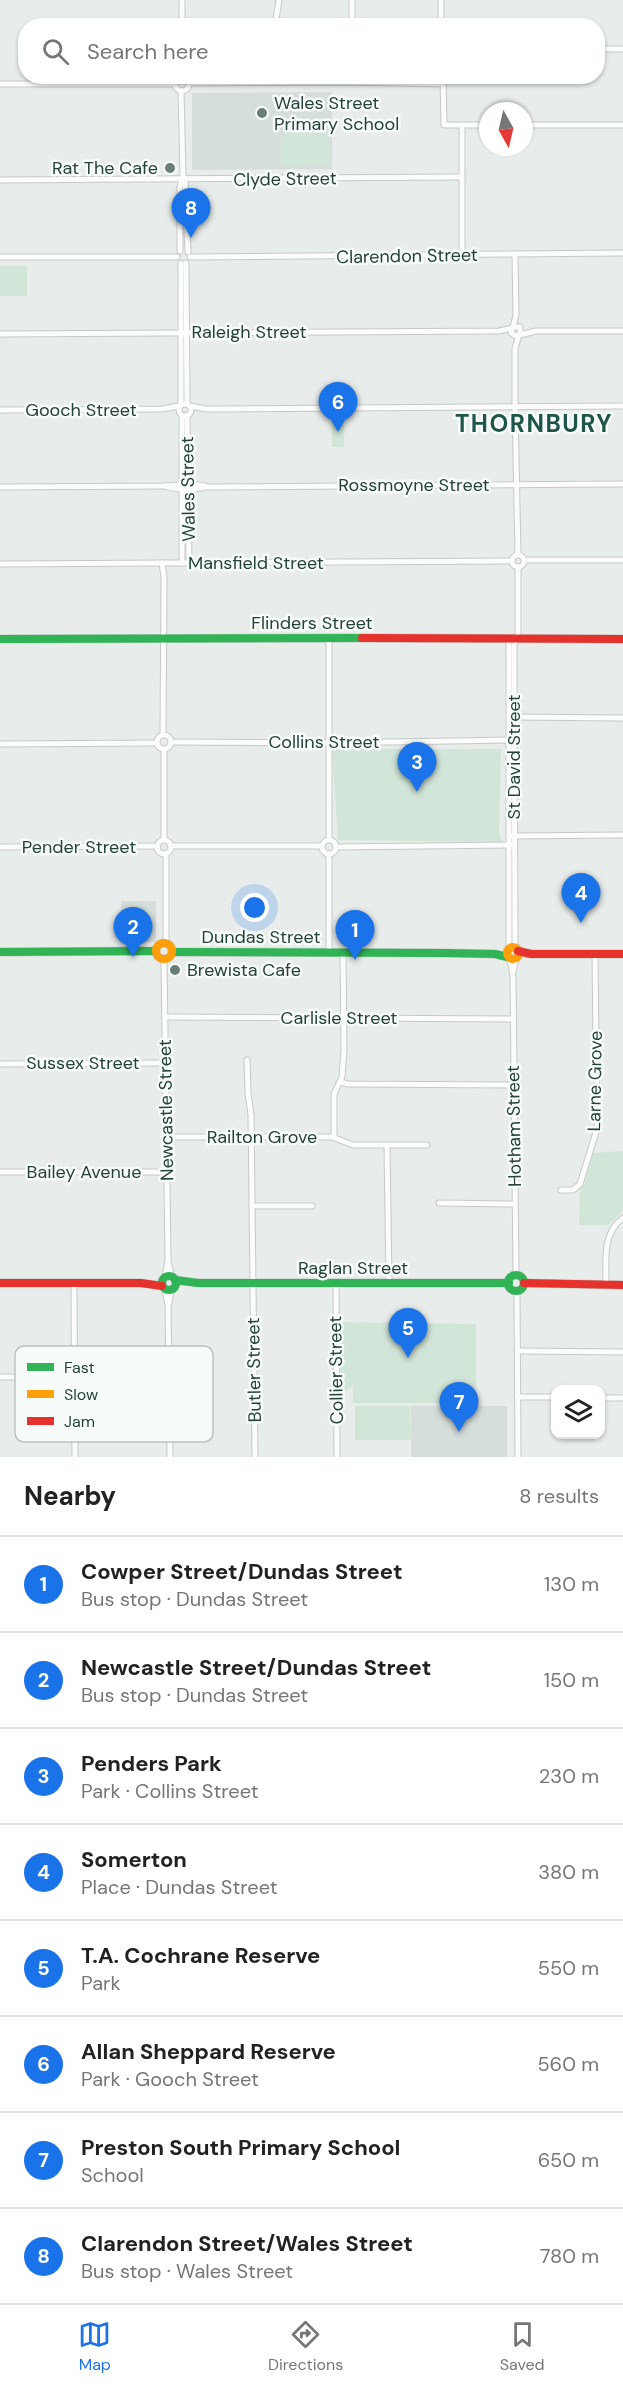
<!DOCTYPE html>
<html lang="en">
<head>
<meta charset="utf-8">
<style>
	body { margin:0; font-family:"DM Sans",sans-serif; background:#f6f6f6; color:#222 }
	.controls { position:absolute; right:18px; bottom:18px; display:grid; overflow:hidden; border-radius:12px; box-shadow:0 2px 4px #0004 }
	.controls button { width:54px; height:54px; display:grid; place-items:center; padding:0; border:0; border-bottom:2px solid #e0e0e0; background:#fff; color:#222; font:30px sans-serif }
	.compass { position:absolute; left:479px; top:102px; width:54px; height:54px; border-radius:50%; background:#fff; box-shadow:0 2px 4px #0004; rotate:172deg }
	.you { position:absolute; left:255px; top:908px; width:21px; height:21px; margin:-15px; border:4px solid #fff; border-radius:50%; background:#1a73e8; box-shadow:0 0 0 9px #1a73e833 }
	.badge { display:grid; place-items:center; width:39px; height:39px; border-radius:50%; background:#1a73e8; color:#fff; font-size:20px; font-weight:700 }
	.pin { position:absolute; translate:-50% -50px; filter:drop-shadow(0 2px 3px #0008) }
	.pin::after { content:''; position:absolute; top:32px; width:21px; height:18px; background:inherit; clip-path:polygon(0 0,100% 0,50% 100%) }
	.list { margin:0; padding:0; list-style:none }
	h2 { display:flex; justify-content:space-between; align-items:center; height:78px; margin:0; padding:0 24px; font-size:26px }
	h2 small { font-size:20px; font-weight:400; color:#767676 }
	.list li { display:grid; grid-template-columns:39px 1fr auto; gap:18px; align-items:center; box-sizing:border-box; height:96px; padding:0 24px; border-top:2px solid #e0e0e0 }
	.list b { display:block; font-size:22px; white-space:nowrap }
	.list p { margin:0; font-size:20px; white-space:nowrap; color:#767676 }
	.list em { font-size:20px; font-style:normal; color:#767676 }
	.icon { flex:none; width:33px; height:33px; fill:none; stroke:currentColor; stroke-width:2; stroke-linecap:round; stroke-linejoin:round }
	.map { position:relative; flex:none; width:623px; height:1457px; overflow:hidden }
	.search { position:absolute; background:#fff; box-shadow:0 2px 4px #0004; left:18px; right:18px; top:18px; height:66px; display:flex; align-items:center; gap:15px; box-sizing:border-box; padding:0 21px; border-radius:24px; color:#767676; font-size:22px }
	.sheet { height:846px; background:#fff }
	nav { display:flex; justify-content:space-around; align-items:center; box-sizing:border-box; height:84px; border-top:2px solid #e0e0e0; background:#fff; font-size:16px; color:#767676 }
	nav a { display:grid; justify-items:center; gap:3px }
	nav .on { color:#1a73e8 }
	.map>svg:first-child { display:block }
	.built { fill:#d6dedb }
	.green { fill:#d1e6d8 }
	.lines { fill:none; stroke-linecap:round; stroke-linejoin:round }
	.street-casing { stroke:#c5cac8; stroke-width:7 }
	.fast-casing { stroke:#c3cbc8; stroke-width:9 }
	.slow-casing { stroke:#c3cbc8; stroke-width:9 }
	.jam-casing { stroke:#c3cbc8; stroke-width:9 }
	.street { stroke:#fcfcfc; stroke-width:5 }
	.fast { stroke:#30b455; stroke-width:8 }
	.slow { stroke:#ff9f0a; stroke-width:8 }
	.jam { stroke:#e5322d; stroke-width:8 }
	.poi-dot { fill:#697e78; stroke:#f7fbf9; stroke-width:2 }
	.labels { text-anchor:middle; dominant-baseline:central; stroke-width:5; stroke-linejoin:round; paint-order:stroke }
	.poi-label { font-size:18px; fill:#24423a; stroke:#f7fbf9; text-anchor:start }
	.street-label { font-size:18px; fill:#24423a; stroke:#f7fbf9 }
	.district-label { font-size:24px; font-weight:bold; letter-spacing:1.5px; fill:#1f5548; stroke:#f7fbf9 }
	.key { fill:#f7fbf9; stroke:#b8c4c0; stroke-width:1.5 }
	.key-label { font-size:16px; fill:#24423a }
</style>
</head>
<body>
<div class="map">
<svg width="623" height="1457" viewBox="0 0 623 1457">
	<rect width="100%" height="100%" fill="#e8edeb"/>
	<g class="built">
		<polygon points="332,92 332,169 192,170 192,93"/>
		<rect x="121" y="901" width="35" height="41"/>
		<rect x="411" y="1406" width="96" height="51"/>
	</g>
	<g class="green">
		<polygon points="283,133 330,133 330,166 281,166 281,135"/>
		<rect x="0" y="266" width="27" height="30"/>
		<polygon points="332,417 343,417 344,447 332,447"/>
		<polygon points="332,749 501,749 499,834 503,842 338,840"/>
		<polygon points="623,1151 623,1211 608,1225 579,1225 580,1188 584,1185 593,1153"/>
		<polygon points="339,1322 476,1324 476,1403 353,1403 353,1385 341,1395"/>
		<polygon points="355,1406 410,1406 411,1440 355,1440"/>
	</g>
	<g class="lines">
		<g class="street-casing">
			<g id="street">
				<polyline points="182,0 182,26"/>
				<polyline points="352,0 352,26"/>
				<polyline points="441,0 441,26"/>
				<polyline points="275,26 279,0"/>
				<polyline points="598,49 623,49"/>
				<polyline points="443,76 444,125 488,125"/>
				<circle cx="182" cy="84" r="7"/>
				<polyline points="189,83 352,82 444,84"/>
				<polyline points="0,84 174,84"/>
				<polyline points="524,125 623,125"/>
				<polyline points="462,126 462,255"/>
				<polyline points="185,178 188,252"/>
				<polyline points="0,180 462,177"/>
				<polyline points="180,251 180,187 183,175 181,91"/>
				<polyline points="0,257 177,257"/>
				<polyline points="190,257 623,253"/>
				<polyline points="181,263 181,404"/>
				<polyline points="186,263 187,404"/>
				<polyline points="513,327 516,315 515,255"/>
				<polyline points="0,334 499,331 512,328"/>
				<polyline points="520,335 520,327 513,327 511,333 516,336 536,331 623,331"/>
				<circle cx="185" cy="410" r="6"/>
				<polyline points="190,406 206,409 623,406"/>
				<polyline points="0,410 162,409 179,406"/>
				<polyline points="187,415 189,563"/>
				<polyline points="182,416 182,563"/>
				<path d="M 165,486 C 178,490 192,490 206,487 L 623,484"/>
				<polyline points="0,487 165,486 193,484 205,486"/>
				<polyline points="518,555 515,407 515,348 519,335"/>
				<circle cx="518" cy="561" r="6"/>
				<polyline points="524,560 623,560"/>
				<polyline points="162,563 164,577 163,735"/>
				<polyline points="0,564 512,561"/>
				<polyline points="511,717 623,718"/>
				<circle cx="164" cy="742" r="7"/>
				<polyline points="171,742 329,743 513,740"/>
				<polyline points="0,744 157,743"/>
				<polyline points="164,749 164,840"/>
				<polyline points="511,836 623,835"/>
				<polyline points="329,839 329,638"/>
				<circle cx="329" cy="847" r="7"/>
				<circle cx="164" cy="847" r="7"/>
				<polyline points="171,846 321,846"/>
				<polyline points="0,847 158,846"/>
				<polyline points="336,847 511,845"/>
				<polyline points="166,944 166,853"/>
				<polyline points="515,948 514,646 518,635 518,567"/>
				<polyline points="509,949 509,639"/>
				<polyline points="329,952 329,854"/>
				<polyline points="164,959 168,1260 165,1277"/>
				<polyline points="510,959 513,976 516,1275"/>
				<polyline points="513,972 516,958"/>
				<polyline points="165,1017 513,1019"/>
				<polyline points="247,1060 248,1093 251,1115 255,1457"/>
				<polyline points="0,1064 166,1063"/>
				<polyline points="340,1082 348,1084 514,1085"/>
				<polyline points="167,1137 332,1137 353,1145 427,1145"/>
				<polyline points="334,1137 334,1094 342,1077 344,1050 343,953"/>
				<polyline points="387,1145 389,1283"/>
				<polyline points="0,1172 167,1172"/>
				<polyline points="561,1190 573,1190 580,1184 597,1129 595,954"/>
				<polyline points="439,1203 515,1204"/>
				<polyline points="252,1206 312,1206"/>
				<polyline points="168,1262 172,1277"/>
				<polyline points="74,1283 75,1457"/>
				<polyline points="336,1283 337,1457"/>
				<path d="M 606,1285 C 606,1262 602,1232 623,1218"/>
				<polyline points="165,1290 168,1305 170,1457"/>
				<polyline points="517,1291 518,1457"/>
				<polyline points="169,1303 171,1290"/>
				<polyline points="517,1351 623,1352"/>
				<polyline points="0,1377 75,1377"/>
				<polyline points="517,1397 556,1397"/>
				<polyline points="600,1398 623,1398"/>
			</g>
		</g>
		<g class="fast-casing">
			<g id="fast">
				<polyline points="0,639 362,638"/>
				<polyline points="0,952 156,951"/>
				<polyline points="172,952 445,953 495,954 507,957"/>
				<circle cx="516" cy="1283" r="8"/>
				<circle cx="169" cy="1283" r="7"/>
				<polyline points="175,1280 198,1283 509,1283"/>
			</g>
		</g>
		<g class="slow-casing">
			<g id="slow">
				<circle cx="164" cy="951" r="8"/>
				<circle cx="513" cy="953" r="6"/>
			</g>
		</g>
		<g class="jam-casing">
			<g id="jam">
				<polyline points="362,638 623,639"/>
				<polyline points="518,951 531,954 623,954"/>
				<polyline points="0,1283 141,1283 162,1286"/>
				<polyline points="524,1283 623,1285"/>
			</g>
		</g>
		<use href="#street" class="street"/>
		<use href="#fast" class="fast"/>
		<use href="#slow" class="slow"/>
		<use href="#jam" class="jam"/>
	</g>
	<g class="poi-dot">
		<circle cx="262" cy="113" r="6"/>
		<circle cx="170" cy="168" r="6"/>
		<circle cx="175" cy="970" r="6"/>
	</g>
	<g class="labels">
		<g class="poi-label">
			<text x="274" y="103">Wales Street<tspan x="274" dy="21">Primary School</tspan></text>
			<text x="158" y="168" text-anchor="end">Rat The Cafe</text>
			<text x="187" y="970">Brewista Cafe</text>
		</g>
		<g class="street-label">
			<text transform="translate(285 179) rotate(-1)">Clyde Street</text>
			<text transform="translate(407 256) rotate(-1)">Clarendon Street</text>
			<text x="249" y="332">Raleigh Street</text>
			<text x="81" y="410">Gooch Street</text>
			<text x="414" y="485">Rossmoyne Street</text>
			<text transform="translate(188 489) rotate(-91)">Wales Street</text>
			<text x="256" y="563">Mansfield Street</text>
			<text x="312" y="623">Flinders Street</text>
			<text x="324" y="742">Collins Street</text>
			<text transform="translate(514 757) rotate(-90)">St David Street</text>
			<text x="79" y="847">Pender Street</text>
			<text x="261" y="937">Dundas Street</text>
			<text x="339" y="1018">Carlisle Street</text>
			<text x="83" y="1063">Sussex Street</text>
			<text transform="translate(595 1081) rotate(-89)">Larne Grove</text>
			<text transform="translate(166 1110) rotate(-91)">Newcastle Street</text>
			<text transform="translate(514 1126) rotate(-91)">Hotham Street</text>
			<text x="262" y="1137">Railton Grove</text>
			<text x="84" y="1172">Bailey Avenue</text>
			<text x="353" y="1268">Raglan Street</text>
			<text transform="translate(254 1370) rotate(-91)">Butler Street</text>
			<text transform="translate(336 1370) rotate(-91)">Collier Street</text>
		</g>
		<g class="district-label">
			<text x="534" y="423">THORNBURY</text>
		</g>
	</g>
	<rect x="15" y="1346" width="198" height="96" rx="9" class="key"/>
	<rect x="27" y="1363" width="27" height="8" fill="#30b455"/>
	<rect x="27" y="1390" width="27" height="8" fill="#ff9f0a"/>
	<rect x="27" y="1417" width="27" height="8" fill="#e5322d"/>
	<g class="key-label">
		<text x="64" y="1373">Fast</text>
		<text x="64" y="1400">Slow</text>
		<text x="64" y="1427">Jam</text>
	</g>
</svg>
<div class="controls">
<button><svg class="icon" aria-label="layers" viewBox="0 0 24 24"><path d="M12 4l9 5-9 5-9-5zM3 14l9 5 9-5"/></svg></button>
</div>
<svg class="compass" viewBox="-18 -18 36 36"><path d="M0-13l5 13h-10z" fill="#e53935"/><path d="M0 13l5-13h-10z" fill="#767676"/></svg>
<div class="you"></div>
<div class="pin badge" style="left:355px;top:960px">1</div>
<div class="pin badge" style="left:133px;top:957px">2</div>
<div class="pin badge" style="left:417px;top:792px">3</div>
<div class="pin badge" style="left:581px;top:923px">4</div>
<div class="pin badge" style="left:408px;top:1358px">5</div>
<div class="pin badge" style="left:338px;top:432px">6</div>
<div class="pin badge" style="left:459px;top:1432px">7</div>
<div class="pin badge" style="left:191px;top:238px">8</div>
<div class="search"><svg class="icon" aria-label="search" viewBox="0 0 24 24"><circle cx="10" cy="10" r="6"/><path d="M15 15l6 6"/></svg>Search here</div>
</div>
<section class="sheet">
<h2>Nearby<small>8 results</small></h2>
<ul class="list">
<li><span class="badge">1</span><div><b>Cowper Street/Dundas Street</b><p>Bus stop · Dundas Street</p></div><em>130 m</em></li>
<li><span class="badge">2</span><div><b>Newcastle Street/Dundas Street</b><p>Bus stop · Dundas Street</p></div><em>150 m</em></li>
<li><span class="badge">3</span><div><b>Penders Park</b><p>Park · Collins Street</p></div><em>230 m</em></li>
<li><span class="badge">4</span><div><b>Somerton</b><p>Place · Dundas Street</p></div><em>380 m</em></li>
<li><span class="badge">5</span><div><b>T.A. Cochrane Reserve</b><p>Park</p></div><em>550 m</em></li>
<li><span class="badge">6</span><div><b>Allan Sheppard Reserve</b><p>Park · Gooch Street</p></div><em>560 m</em></li>
<li><span class="badge">7</span><div><b>Preston South Primary School</b><p>School</p></div><em>650 m</em></li>
<li><span class="badge">8</span><div><b>Clarendon Street/Wales Street</b><p>Bus stop · Wales Street</p></div><em>780 m</em></li>
</ul>
</section>
<nav>
<a class="on"><svg class="icon" aria-label="map" viewBox="0 0 24 24"><path d="M3 6l6-2 6 2 6-2v14l-6 2-6-2-6 2zM9 4v14M15 6v14"/></svg>Map</a>
<a><svg class="icon" aria-label="directions" viewBox="0 0 24 24"><path d="M12 3l9 9-9 9-9-9zM9 14v-3h6M13 9l2 2-2 2"/></svg>Directions</a>
<a><svg class="icon" aria-label="saved" viewBox="0 0 24 24"><path d="M7 4h10v16l-5-4-5 4z"/></svg>Saved</a>
</nav>
</body>
</html>
